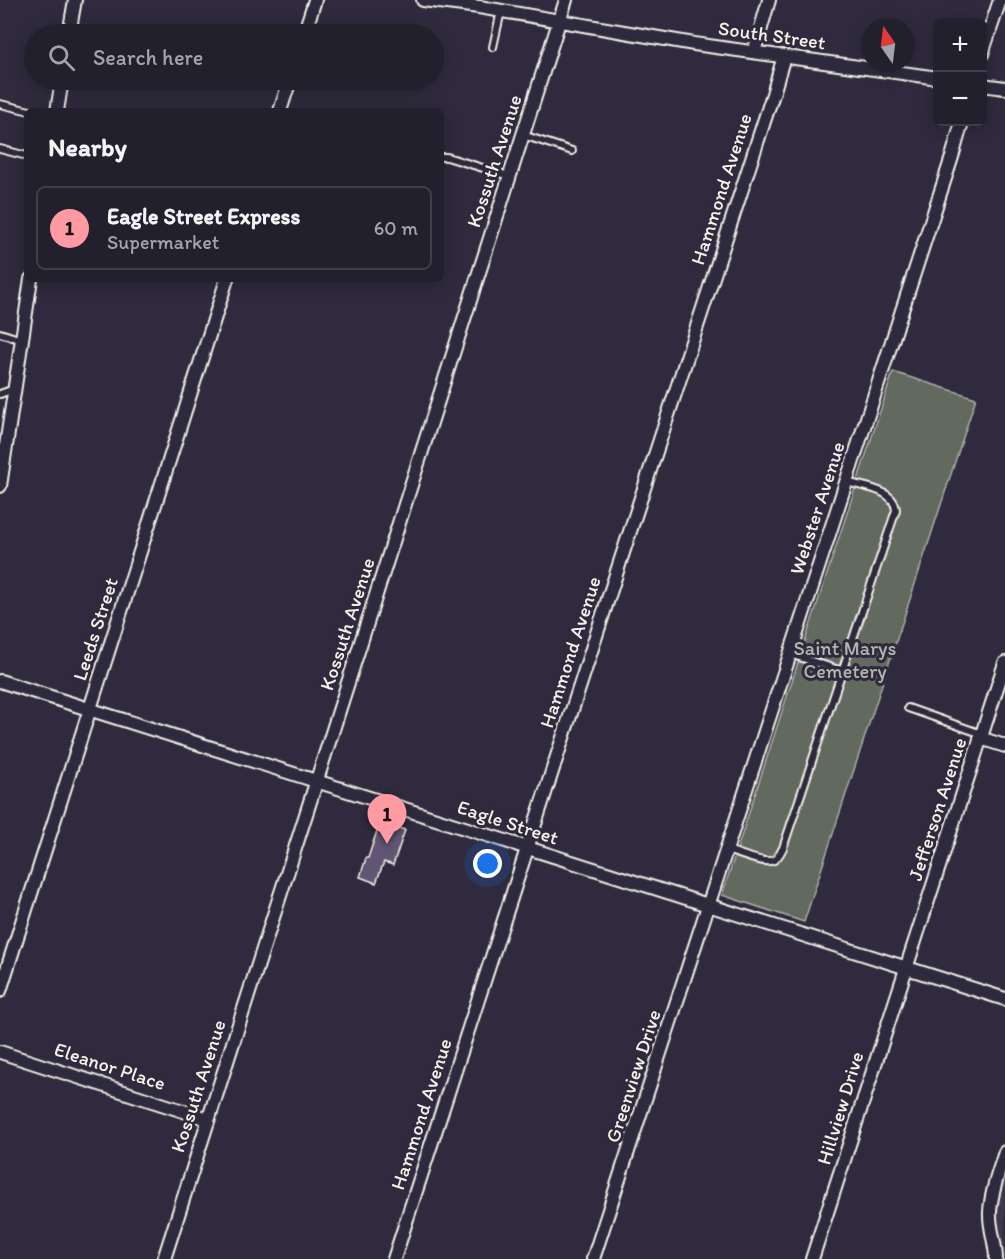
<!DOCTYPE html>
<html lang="en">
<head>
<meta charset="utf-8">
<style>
	body { margin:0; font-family:Itim,sans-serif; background:#2f2d3a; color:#f1f3f6 }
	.controls { position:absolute; right:18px; top:18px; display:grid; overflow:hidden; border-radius:9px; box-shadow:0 3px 15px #0003 }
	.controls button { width:54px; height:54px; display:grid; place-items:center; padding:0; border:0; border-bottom:2px solid #403e4a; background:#23202e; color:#f1f3f6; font:30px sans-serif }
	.compass { position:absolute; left:861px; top:18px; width:54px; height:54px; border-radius:50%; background:#23202e; box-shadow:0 3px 15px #0003; rotate:346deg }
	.you { position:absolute; left:488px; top:864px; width:21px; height:21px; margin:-15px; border:4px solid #fff; border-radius:50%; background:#1a73e8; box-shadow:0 0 0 9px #1a73e833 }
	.badge { display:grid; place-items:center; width:39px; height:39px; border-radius:50%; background:#ff9aa2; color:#111; font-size:20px; font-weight:700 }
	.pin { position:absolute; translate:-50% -50px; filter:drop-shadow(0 2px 3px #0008) }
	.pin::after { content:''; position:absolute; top:32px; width:21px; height:18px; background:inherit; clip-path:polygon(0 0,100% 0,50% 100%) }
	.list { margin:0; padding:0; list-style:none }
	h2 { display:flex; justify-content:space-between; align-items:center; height:78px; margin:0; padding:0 24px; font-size:26px }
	h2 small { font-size:20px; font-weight:400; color:#a3a3aa }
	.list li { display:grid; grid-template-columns:39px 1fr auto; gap:18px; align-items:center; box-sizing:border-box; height:84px; margin:0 12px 12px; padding:0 12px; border:2px solid #403e4a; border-radius:9px }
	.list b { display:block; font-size:22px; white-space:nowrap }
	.list p { margin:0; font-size:20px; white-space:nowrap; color:#a3a3aa }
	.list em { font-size:20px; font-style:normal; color:#a3a3aa }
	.icon { flex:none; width:33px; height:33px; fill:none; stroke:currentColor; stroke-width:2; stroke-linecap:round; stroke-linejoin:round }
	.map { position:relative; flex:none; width:1005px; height:1259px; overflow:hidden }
	.search { position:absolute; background:#23202e; box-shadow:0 3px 15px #0003; left:24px; top:24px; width:420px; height:66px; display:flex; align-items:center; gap:15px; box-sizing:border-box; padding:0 21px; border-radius:33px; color:#a3a3aa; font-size:22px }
	.panel { position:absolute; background:#23202e; box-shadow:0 3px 15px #0003; left:24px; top:108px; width:420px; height:174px; border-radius:9px }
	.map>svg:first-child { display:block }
	.built { fill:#3e374d }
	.green { fill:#626b5f; stroke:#abaea4; stroke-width:1.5 }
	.building { fill:#615673; stroke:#f4f1e8; stroke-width:1.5 }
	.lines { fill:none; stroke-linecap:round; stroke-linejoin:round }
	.service-casing { stroke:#f4f1e8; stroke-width:10 }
	.minor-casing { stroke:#f4f1e8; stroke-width:16 }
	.service { stroke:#2f2a3d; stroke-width:6 }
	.minor { stroke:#2f2a3d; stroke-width:12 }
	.labels { text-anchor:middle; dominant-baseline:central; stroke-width:6; stroke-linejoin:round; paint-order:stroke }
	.street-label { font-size:20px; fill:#f4f1e8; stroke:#2f2a3d }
	.park-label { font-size:20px; fill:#b2b5aa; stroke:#2f2a3d }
</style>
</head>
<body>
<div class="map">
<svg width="1005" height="1259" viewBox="0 0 1005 1259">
	<rect width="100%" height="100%" fill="#2f2a3d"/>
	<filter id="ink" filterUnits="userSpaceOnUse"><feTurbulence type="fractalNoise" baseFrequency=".0167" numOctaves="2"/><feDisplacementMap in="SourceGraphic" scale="12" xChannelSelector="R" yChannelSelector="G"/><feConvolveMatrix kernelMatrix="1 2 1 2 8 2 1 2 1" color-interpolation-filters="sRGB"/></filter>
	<g filter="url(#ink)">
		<polygon class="built" points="1005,1168 1005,1259 1000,1259 996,1221 996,1202"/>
		<polygon class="green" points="893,372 976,398 804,922 722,895"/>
		<polygon class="building" points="380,822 405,830 393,865 384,862 376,883 360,877 366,858 368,858"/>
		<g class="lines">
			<g class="service-casing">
				<g id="service">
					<polyline points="493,47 501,11"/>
					<polyline points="0,104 30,111"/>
					<polyline points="523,135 572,151"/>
					<polyline points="0,149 27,156"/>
					<polyline points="441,157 447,157 509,176"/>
					<polyline points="0,333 22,340"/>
					<polyline points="0,394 14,389"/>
					<polyline points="790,654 842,671"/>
					<polyline points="908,708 982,734"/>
					<path d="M 727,850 C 738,853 764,865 774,860 C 779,857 780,853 783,848 L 896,510 C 894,489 864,487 846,482"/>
				</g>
			</g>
			<g class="minor-casing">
				<g id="minor">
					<polyline points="423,0 479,7 694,44 938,78"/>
					<polyline points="69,34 75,0"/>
					<polyline points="304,34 315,0"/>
					<polyline points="754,52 769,0"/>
					<polyline points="982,54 1000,0"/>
					<polyline points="982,85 1005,88"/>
					<polyline points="57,111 62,80"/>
					<polyline points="280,111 290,80"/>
					<polyline points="0,486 31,279"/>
					<polyline points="0,681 1005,999"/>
					<polyline points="980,738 1005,746"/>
					<polyline points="0,991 227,279"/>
					<polyline points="0,1052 208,1119"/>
					<polyline points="164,1259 566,0"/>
					<polyline points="394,1259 620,562 773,94 784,56"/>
					<polyline points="593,1259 952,157 962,122"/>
					<polyline points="812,1259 1005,663"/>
					<path d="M 996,1259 C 996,1243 989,1228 990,1212 C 991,1192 999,1171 1005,1152"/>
				</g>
			</g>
			<use href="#service" class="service"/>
			<use href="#minor" class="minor"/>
		</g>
	</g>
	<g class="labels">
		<g class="street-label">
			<text transform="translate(772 35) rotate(8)">South Street</text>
			<text transform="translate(494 161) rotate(-72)">Kossuth Avenue</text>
			<text transform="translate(721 189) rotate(-72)">Hammond Avenue</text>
			<text transform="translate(817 508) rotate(-72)">Webster Avenue</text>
			<text transform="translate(347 624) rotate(-72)">Kossuth Avenue</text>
			<text transform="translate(95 629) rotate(-72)">Leeds Street</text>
			<text transform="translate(570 652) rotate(-72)">Hammond Avenue</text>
			<text transform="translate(937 809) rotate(-72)">Jefferson Avenue</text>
			<text transform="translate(508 822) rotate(18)">Eagle Street</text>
			<text transform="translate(110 1066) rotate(18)">Eleanor Place</text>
			<text transform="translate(633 1076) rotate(-72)">Greenview Drive</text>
			<text transform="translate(198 1086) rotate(-72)">Kossuth Avenue</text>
			<text transform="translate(840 1108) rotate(-73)">Hillview Drive</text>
			<text transform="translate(421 1114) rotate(-72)">Hammond Avenue</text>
		</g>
		<g class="park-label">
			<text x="845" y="648">Saint Marys<tspan x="845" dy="23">Cemetery</tspan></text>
		</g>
	</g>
</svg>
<div class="controls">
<button>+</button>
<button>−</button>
</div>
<svg class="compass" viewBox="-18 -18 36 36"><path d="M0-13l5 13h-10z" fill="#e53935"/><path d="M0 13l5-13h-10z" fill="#a3a3aa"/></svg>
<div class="you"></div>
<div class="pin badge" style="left:387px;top:844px">1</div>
<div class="search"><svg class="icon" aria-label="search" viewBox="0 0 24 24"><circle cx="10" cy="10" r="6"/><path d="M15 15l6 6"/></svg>Search here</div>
<section class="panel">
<h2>Nearby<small></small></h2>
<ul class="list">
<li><span class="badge">1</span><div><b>Eagle Street Express</b><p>Supermarket</p></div><em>60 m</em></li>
</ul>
</section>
</div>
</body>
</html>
